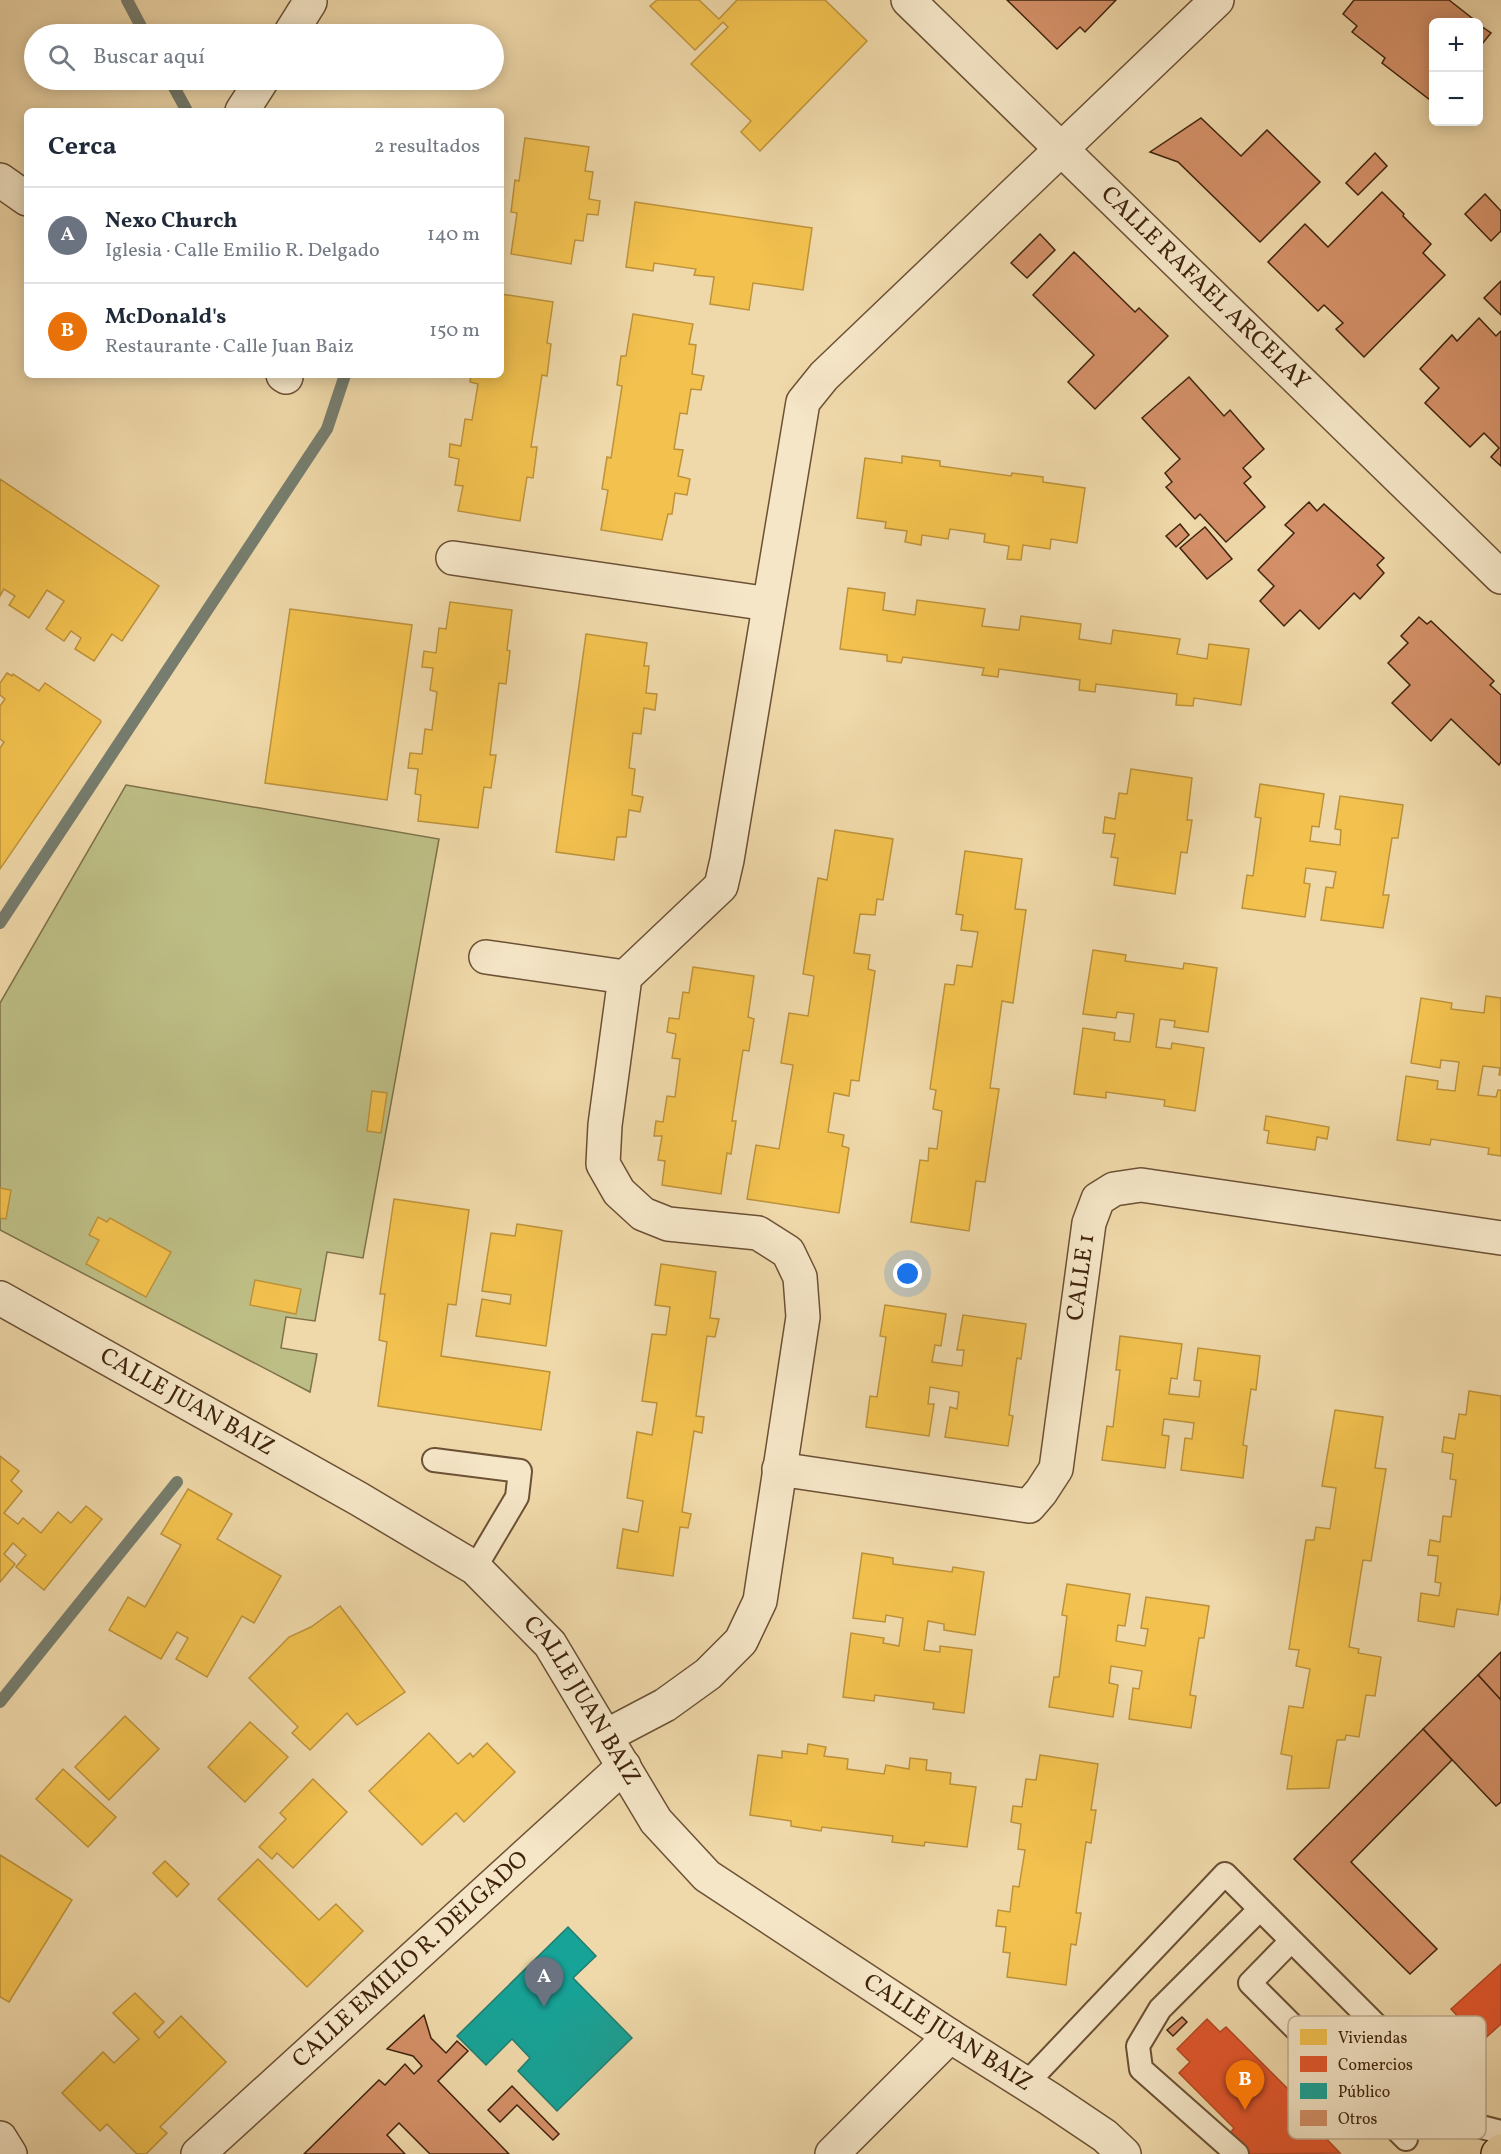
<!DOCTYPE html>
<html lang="es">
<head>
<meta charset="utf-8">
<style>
	body { margin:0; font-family:Vollkorn,serif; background:#f2f2f3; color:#1f2937 }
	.controls { position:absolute; right:18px; top:18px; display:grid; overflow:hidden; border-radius:9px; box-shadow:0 3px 15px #0003 }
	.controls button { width:54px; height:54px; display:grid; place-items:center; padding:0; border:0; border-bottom:2px solid #e0e1e3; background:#fff; color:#1f2937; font:30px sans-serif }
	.you { position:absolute; left:908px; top:1274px; width:21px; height:21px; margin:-15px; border:4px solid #fff; border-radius:50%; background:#1a73e8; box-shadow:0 0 0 9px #1a73e833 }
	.badge { display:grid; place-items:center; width:39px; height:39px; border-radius:50%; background:#8f2418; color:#fff; font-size:20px; font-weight:700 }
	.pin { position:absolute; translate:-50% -50px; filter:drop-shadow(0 2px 3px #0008) }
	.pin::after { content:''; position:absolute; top:32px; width:21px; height:18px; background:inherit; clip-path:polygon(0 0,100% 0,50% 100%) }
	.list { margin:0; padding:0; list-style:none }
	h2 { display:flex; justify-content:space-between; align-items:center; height:78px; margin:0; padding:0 24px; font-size:26px }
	h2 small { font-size:20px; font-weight:400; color:#747a83 }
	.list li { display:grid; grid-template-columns:39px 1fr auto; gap:18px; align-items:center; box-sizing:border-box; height:96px; padding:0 24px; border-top:2px solid #e0e1e3 }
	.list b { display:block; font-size:22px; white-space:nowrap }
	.list p { margin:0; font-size:20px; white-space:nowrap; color:#747a83 }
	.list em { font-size:20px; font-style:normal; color:#747a83 }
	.icon { flex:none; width:33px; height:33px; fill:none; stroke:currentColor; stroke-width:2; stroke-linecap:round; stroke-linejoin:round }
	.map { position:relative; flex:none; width:1501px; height:2154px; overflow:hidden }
	.search { position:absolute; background:#fff; box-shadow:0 3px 15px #0003; left:24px; top:24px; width:480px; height:66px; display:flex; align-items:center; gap:15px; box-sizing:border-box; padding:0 21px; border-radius:33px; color:#747a83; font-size:22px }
	.panel { position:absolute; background:#fff; box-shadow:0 3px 15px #0003; left:24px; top:108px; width:480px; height:270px; border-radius:9px }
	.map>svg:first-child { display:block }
	.green { fill:#bdbe85; stroke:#7e714a; stroke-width:1.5 }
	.homes { fill:#f2c14e; stroke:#bd923b; stroke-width:1.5 }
	.shops { fill:#e4572e; stroke:#b34824; stroke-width:1.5 }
	.public { fill:#17a398; stroke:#237d6f; stroke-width:1.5 }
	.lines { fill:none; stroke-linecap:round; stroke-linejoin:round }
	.stream { stroke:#767d6e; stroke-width:12 }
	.building { fill:#d49068; stroke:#40240e; stroke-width:1.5 }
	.service-casing { stroke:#6c5135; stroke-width:26 }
	.minor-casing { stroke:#6c5135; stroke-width:36 }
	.tertiary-casing { stroke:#6c5135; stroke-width:36 }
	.trunk-casing { stroke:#40240e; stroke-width:36 }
	.service { stroke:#f5e6c7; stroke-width:22 }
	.minor { stroke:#f5e6c7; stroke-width:33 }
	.tertiary { stroke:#f5e6c7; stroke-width:33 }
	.trunk { stroke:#efd8a9; stroke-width:33 }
	.labels { text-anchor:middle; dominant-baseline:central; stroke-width:6; stroke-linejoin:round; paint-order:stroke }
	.street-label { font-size:24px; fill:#40240e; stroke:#f5e6c7 }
	.key { fill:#f5e6c7; stroke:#bfac90; stroke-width:1.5 }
	.key-label { font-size:16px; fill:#40240e }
</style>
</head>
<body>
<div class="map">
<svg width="1501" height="2154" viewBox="0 0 1501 2154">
	<rect width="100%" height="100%" fill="#efd8a9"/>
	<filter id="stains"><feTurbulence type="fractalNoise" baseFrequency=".00333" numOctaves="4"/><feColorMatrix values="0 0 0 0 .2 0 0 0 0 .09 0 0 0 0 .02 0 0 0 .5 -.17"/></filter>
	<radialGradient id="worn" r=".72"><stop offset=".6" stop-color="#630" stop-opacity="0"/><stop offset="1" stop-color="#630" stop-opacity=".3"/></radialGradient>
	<polygon class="green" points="126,785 439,839 363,1258 327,1252 315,1321 286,1317 281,1348 317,1354 310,1392 0,1230 0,1003"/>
	<g class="homes">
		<polygon points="657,0 699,0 719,19 737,0 825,0 867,41 760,151 741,132 751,121 691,64 728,27 723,22 695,50 650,6"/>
		<polygon points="525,138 589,147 585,171 593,172 589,199 600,201 598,215 587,214 583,241 575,240 571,264 511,254 517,213 511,212 515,180 519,181"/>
		<polygon points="635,202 812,228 803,290 753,283 749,310 710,304 714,277 694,275 696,269 654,263 653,271 626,267"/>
		<polygon points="501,294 553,302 547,343 551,344 547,376 542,375 531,447 537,447 533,478 527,477 520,521 458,511 463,486 455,485 459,459 449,457 450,444 461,446 465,419 472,420 478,384 470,382 471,375 501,375"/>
		<polygon points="633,314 693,324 689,344 696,345 692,374 704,376 701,390 691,389 687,414 680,413 674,449 683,450 678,476 690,479 687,495 675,493 672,514 668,514 662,540 601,530 608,490 602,489 607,457 611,458 622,386 617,385 621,356 626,356"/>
		<polygon points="902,456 940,461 940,466 1011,476 1012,473 1043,477 1043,482 1085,488 1077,543 1051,539 1050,549 1023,545 1021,560 1007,559 1009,546 984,542 985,534 950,529 948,539 922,535 921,545 905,542 907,531 885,528 886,522 857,518 865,458 902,463"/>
		<polygon points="0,479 159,586 122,641 112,634 94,661 75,649 81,638 71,631 64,641 46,629 64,601 47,590 29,618 9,605 15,596 4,589 0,596"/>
		<polygon points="848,588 885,593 883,610 915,615 917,600 985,609 982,626 1019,630 1021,616 1081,624 1079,639 1111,644 1113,630 1180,639 1177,654 1207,659 1209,644 1249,649 1241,705 1194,698 1193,706 1176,705 1177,694 1096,684 1095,692 1079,690 1080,680 999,669 998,677 982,675 984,668 903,657 901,663 887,661 887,655 840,649"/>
		<polygon points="450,602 512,610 507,650 510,651 506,684 499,683 490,755 496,755 491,788 484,787 478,828 418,821 421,795 415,794 418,769 408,768 410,753 422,754 425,729 432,730 437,692 430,690 433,668 422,667 424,651 436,653 439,628 446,629"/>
		<polygon points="290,609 412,625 387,800 265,783"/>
		<polygon points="586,634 647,643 644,666 649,666 646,693 657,694 655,710 644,708 641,734 633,733 629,768 635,769 632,795 643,797 640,812 629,810 626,837 617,837 614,860 556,852"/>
		<polygon points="7,673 12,676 13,674 39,691 45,683 100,720 101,722 0,869 0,748 4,742 0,739 0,706 5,699 0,695 0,683"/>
		<polygon points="1131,769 1192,778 1187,820 1192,820 1187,853 1181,852 1175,894 1114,885 1118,858 1111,857 1115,834 1103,833 1105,817 1115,819 1119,793 1127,794"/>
		<polygon points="1260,784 1324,794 1319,827 1312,826 1310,841 1340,845 1341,830 1335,829 1340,796 1403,805 1398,838 1392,838 1383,895 1389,895 1383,928 1321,920 1326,887 1333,888 1336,872 1306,868 1304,883 1310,884 1305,917 1242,908 1247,875 1253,876 1261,818 1255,817"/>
		<polygon points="835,830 893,839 883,900 877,899 875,915 860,914 854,953 870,955 868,969 875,971 859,1081 851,1080 849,1096 834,1093 828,1132 844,1135 842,1146 849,1148 839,1213 747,1199 756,1145 779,1149 793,1065 781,1063 789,1013 808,1016 814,976 803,974 818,878 827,880"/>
		<polygon points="965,851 1022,859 1015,909 1026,910 1013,1003 1002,1001 990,1088 999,1089 985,1182 976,1181 969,1231 911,1222 920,1160 928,1161 929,1148 937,1149 942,1111 933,1109 936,1090 930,1089 945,984 954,985 957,965 972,967 978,932 961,930 963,915 956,914"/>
		<polygon points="1093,950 1126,955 1125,961 1183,969 1184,963 1217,968 1208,1032 1174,1027 1175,1021 1160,1019 1156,1047 1171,1049 1172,1043 1204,1048 1195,1111 1164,1106 1165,1100 1106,1092 1106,1098 1074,1094 1083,1028 1115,1033 1114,1040 1130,1042 1134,1014 1117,1012 1116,1018 1083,1014"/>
		<polygon points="693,967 754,976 748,1017 754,1019 749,1051 743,1050 732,1121 736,1121 731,1154 727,1153 721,1194 662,1185 665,1161 658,1160 662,1136 654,1136 656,1121 663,1122 667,1096 675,1097 680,1059 672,1058 676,1034 667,1032 669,1018 679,1019 683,992 689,993"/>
		<polygon points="1486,996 1501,998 1501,1075 1499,1075 1500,1068 1483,1066 1478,1095 1496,1097 1498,1090 1501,1090 1501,1156 1488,1154 1489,1148 1431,1139 1430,1145 1397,1140 1406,1076 1438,1081 1437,1089 1455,1091 1459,1062 1441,1060 1440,1068 1411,1063 1421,998 1452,1003 1451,1009 1484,1013"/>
		<polygon points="372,1091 387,1093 381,1133 367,1131"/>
		<polygon points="1266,1116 1329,1127 1327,1139 1317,1137 1315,1150 1267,1143 1269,1131 1264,1130"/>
		<polygon points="0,1188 11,1190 6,1219 0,1218"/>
		<polygon points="394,1199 469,1210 456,1305 448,1304 441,1356 550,1372 541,1430 378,1406 387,1342 379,1340 385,1294 380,1294"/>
		<polygon points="98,1217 107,1222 110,1218 171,1252 146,1297 86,1264 99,1240 89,1235"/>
		<polygon points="517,1224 562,1231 546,1346 476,1336 482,1299 510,1304 511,1295 482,1291 491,1233 515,1236"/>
		<polygon points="661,1264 716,1272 710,1318 719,1319 715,1337 707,1336 696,1416 704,1417 702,1433 694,1431 682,1512 691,1514 688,1528 680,1527 673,1576 617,1568 623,1529 638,1532 643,1501 627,1498 637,1432 652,1435 657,1403 642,1401 652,1334 666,1335 670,1307 655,1305"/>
		<polygon points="255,1280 301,1289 296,1314 250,1305"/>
		<polygon points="885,1305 946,1314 941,1346 935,1345 932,1362 962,1366 964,1350 957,1350 963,1315 1026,1324 1021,1359 1017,1358 1009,1415 1013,1416 1008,1446 945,1437 950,1407 957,1409 959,1392 930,1387 928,1404 934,1404 929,1436 866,1427 870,1396 877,1397 886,1337 880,1336"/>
		<polygon points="1120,1336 1182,1344 1177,1379 1171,1378 1169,1394 1199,1397 1201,1381 1194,1380 1198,1348 1260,1356 1256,1390 1251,1389 1243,1445 1247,1446 1243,1478 1181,1470 1185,1438 1192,1439 1194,1423 1164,1419 1162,1435 1169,1436 1165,1468 1102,1460 1107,1426 1113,1427 1120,1370 1116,1370"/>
		<polygon points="1469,1391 1501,1396 1501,1594 1498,1615 1457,1609 1454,1627 1418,1621 1421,1593 1439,1596 1441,1583 1435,1582 1438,1556 1428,1555 1430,1540 1440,1542 1443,1516 1451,1517 1456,1480 1450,1479 1453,1454 1442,1452 1444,1437 1455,1439 1459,1414 1466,1415"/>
		<polygon points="1335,1410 1383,1417 1375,1468 1386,1469 1371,1561 1363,1560 1349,1647 1359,1649 1358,1653 1381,1657 1375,1696 1366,1695 1359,1737 1346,1735 1345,1740 1337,1740 1329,1788 1287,1789 1292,1756 1281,1754 1289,1706 1303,1708 1310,1669 1296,1666 1299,1650 1289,1649 1306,1540 1314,1540 1316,1527 1330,1529 1336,1488 1322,1486"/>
		<polygon points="0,1456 19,1471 11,1481 22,1491 4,1513 18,1524 23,1518 41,1533 58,1512 71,1523 86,1506 102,1519 44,1590 16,1567 26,1555 13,1543 4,1554 15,1564 0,1582"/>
		<polygon points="188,1489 232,1514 217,1539 281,1576 254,1623 242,1616 207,1677 176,1659 188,1638 177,1632 161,1659 109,1630 128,1597 145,1607 181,1545 161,1534"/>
		<polygon points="862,1553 893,1558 893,1564 952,1572 953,1567 984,1572 975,1635 944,1630 944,1624 928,1621 924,1650 940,1652 940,1646 972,1650 964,1713 933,1709 934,1703 875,1695 874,1701 843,1697 851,1633 884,1638 883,1643 899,1646 903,1618 886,1615 885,1622 853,1618"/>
		<polygon points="1067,1584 1130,1594 1125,1626 1118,1625 1116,1641 1145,1646 1148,1629 1141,1628 1146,1597 1209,1606 1204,1638 1199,1638 1190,1695 1196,1696 1191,1728 1129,1719 1133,1688 1139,1689 1142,1671 1111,1666 1109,1683 1118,1685 1113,1717 1049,1707 1054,1677 1059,1677 1067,1616 1062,1615"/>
		<polygon points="340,1606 405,1692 357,1725 347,1713 310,1750 292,1733 298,1727 249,1678 289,1637 311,1627"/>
		<polygon points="125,1716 159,1749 109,1800 75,1767"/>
		<polygon points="250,1722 288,1757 245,1802 208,1767"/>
		<polygon points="429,1733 458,1764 470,1753 473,1757 487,1743 515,1772 464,1822 456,1813 422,1845 369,1791"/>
		<polygon points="808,1744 826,1747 824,1756 848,1759 847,1769 884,1774 886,1765 909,1769 910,1758 927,1760 926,1770 951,1773 950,1784 976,1787 967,1847 925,1842 924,1846 892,1842 893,1836 822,1827 821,1831 791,1826 791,1821 750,1815 758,1755 782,1758 782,1751 807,1754"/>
		<polygon points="1040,1755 1098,1764 1091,1810 1096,1810 1091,1843 1086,1842 1076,1913 1081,1913 1076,1945 1071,1944 1066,1985 1007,1977 1010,1953 1003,1952 1006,1927 996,1926 998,1910 1010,1912 1013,1886 1019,1887 1025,1850 1018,1849 1021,1824 1011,1822 1013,1806 1022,1807 1026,1779 1036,1780"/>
		<polygon points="63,1769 116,1817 88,1847 36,1799"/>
		<polygon points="313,1779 347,1812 293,1868 277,1853 272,1859 259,1847 286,1819 280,1813"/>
		<polygon points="0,1855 72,1900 9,2002 0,1997"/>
		<polygon points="258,1859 319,1920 336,1904 363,1931 307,1987 218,1899"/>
		<polygon points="165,1861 189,1884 177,1897 153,1873"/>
		<polygon points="135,1993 164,2022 154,2032 159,2038 181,2016 226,2062 160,2127 167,2133 146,2154 137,2154 107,2124 100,2131 62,2093 103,2052 114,2063 139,2039 113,2013"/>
	</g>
	<g class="shops">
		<polygon points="1501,1964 1501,2024 1481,2042 1451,2009"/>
		<polygon points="1207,2019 1220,2032 1226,2027 1326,2127 1320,2132 1340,2153 1246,2154 1228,2136 1234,2128 1179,2073 1190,2062 1177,2049"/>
	</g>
	<polygon class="public" points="568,1927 596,1956 573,1978 632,2038 557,2111 518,2071 530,2058 512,2039 486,2065 457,2036"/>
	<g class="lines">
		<g class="stream">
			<polyline points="127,0 145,34"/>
			<polyline points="170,80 187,111"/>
			<polyline points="0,923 327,429 345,375"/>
			<polyline points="0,1702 177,1482"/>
		</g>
	</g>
	<g class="building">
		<polygon points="1007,0 1116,0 1085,32 1080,27 1057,49"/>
		<polygon points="1354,0 1449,0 1477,22 1434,22 1434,103 1382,63 1385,58 1352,32 1357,26 1343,14"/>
		<polygon points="1478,24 1491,33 1478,49"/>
		<polygon points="1201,118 1241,156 1267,130 1320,182 1260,242 1178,162 1150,152"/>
		<polygon points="1375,153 1387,166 1358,195 1346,183"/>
		<polygon points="1382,192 1404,214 1403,216 1431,244 1423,253 1445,275 1364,357 1336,329 1343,323 1324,305 1318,311 1268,262 1305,224 1328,247"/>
		<polygon points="1485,194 1501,211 1501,231 1491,241 1465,214"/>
		<polygon points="1040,234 1055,250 1027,278 1011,263"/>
		<polygon points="1074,252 1135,312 1139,308 1168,336 1095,409 1068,382 1094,355 1033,295"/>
		<polygon points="1501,281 1501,315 1484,298"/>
		<polygon points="1479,318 1496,336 1501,331 1501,466 1491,457 1499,448 1484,433 1470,447 1425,403 1439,388 1420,369 1452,335 1457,341"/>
		<polygon points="1189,377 1224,416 1230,410 1264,449 1243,468 1251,477 1244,483 1265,507 1226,542 1200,514 1195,519 1166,487 1172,482 1165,473 1180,459 1142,418"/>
		<polygon points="1309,502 1317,511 1324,504 1384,558 1377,565 1384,573 1360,599 1354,593 1319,629 1300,610 1284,626 1260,601 1274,586 1258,570 1294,533 1285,525"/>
		<polygon points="1180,524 1189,535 1176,547 1166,536"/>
		<polygon points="1205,527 1232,559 1207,579 1180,548"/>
		<polygon points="1419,617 1427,624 1431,621 1494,681 1490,685 1501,695 1501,762 1499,765 1451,719 1431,741 1392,703 1410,685 1388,663 1408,643 1401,636"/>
		<polygon points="1501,1652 1501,1700 1478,1675"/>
		<polygon points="1478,1675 1501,1700 1501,1802 1496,1806 1423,1729"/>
		<polygon points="1423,1729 1452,1760 1351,1862 1437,1949 1410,1974 1294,1859"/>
		<polygon points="424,2015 431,2038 446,2053 457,2041 468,2051 438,2081 509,2154 430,2154 399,2123 387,2135 405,2154 304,2154 379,2080 385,2085 405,2064 414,2074 422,2066 413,2056 387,2049"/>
		<polygon points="1182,2017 1187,2022 1173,2036 1167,2030"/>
		<polygon points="512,2086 559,2134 553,2140 517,2105 500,2122 488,2110"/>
	</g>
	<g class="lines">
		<g class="service-casing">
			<g id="service">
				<polyline points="434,1460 520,1471 517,1497 475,1568"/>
				<polyline points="1291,1941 1250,1983 1406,2139"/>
				<polyline points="1026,2084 1225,1874 1418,2067 1423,2112 1501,2132"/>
				<polyline points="1237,2154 1141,2069 1138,2046 1160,2009 1259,1910"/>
			</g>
		</g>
		<g class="minor-casing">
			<g id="minor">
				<path id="s1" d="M 908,0 L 1501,577"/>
				<polyline points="290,34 310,2 308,0"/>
				<polyline points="242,111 262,80"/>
				<polyline points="0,180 27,199"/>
				<polyline points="283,375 286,377"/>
				<polyline points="453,558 769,604"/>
				<polyline points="486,957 625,977"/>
				<path id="s2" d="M 779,1469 L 1029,1506 L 1041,1492 L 1056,1469 L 1089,1223 L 1098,1199 L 1114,1189 L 1141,1185 L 1501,1238"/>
				<polyline points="606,1736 665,1705 708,1674 741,1641 760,1601 803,1317 800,1277 788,1252 758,1233 668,1224 643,1214 619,1192 603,1164 605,1125 625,977 721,886 727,860 803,402 824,376 1217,0"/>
				<polyline points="0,2138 10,2154"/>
				<path id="s3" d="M 198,2154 L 624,1766"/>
				<polyline points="832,2154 950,2036"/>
			</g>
		</g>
		<g class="tertiary-casing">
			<g id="tertiary">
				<path id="s4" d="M 0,1298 L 359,1499 L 475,1568 L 550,1644 L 656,1821 L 707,1876 L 950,2036 L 1050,2099 L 1105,2136 L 1124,2154"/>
			</g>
		</g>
		<g class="trunk-casing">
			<polyline id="trunk" points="1498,2154 1501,2151"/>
		</g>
		<use href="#service" class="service"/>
		<use href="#minor" class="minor"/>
		<use href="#tertiary" class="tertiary"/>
		<use href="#trunk" class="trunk"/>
	</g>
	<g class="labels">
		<g class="street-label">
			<text stroke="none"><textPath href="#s1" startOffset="414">CALLE RAFAEL ARCELAY</textPath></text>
			<text stroke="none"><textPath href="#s2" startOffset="492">CALLE 1</textPath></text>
			<text stroke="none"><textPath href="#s4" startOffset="214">CALLE JUAN BAIZ</textPath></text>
			<text stroke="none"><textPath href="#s4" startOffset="718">CALLE JUAN BAIZ</textPath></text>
			<text stroke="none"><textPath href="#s3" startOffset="288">CALLE EMILIO R. DELGADO</textPath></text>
			<text stroke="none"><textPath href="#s4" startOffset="1222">CALLE JUAN BAIZ</textPath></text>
		</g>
	</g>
	<rect x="1288" y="2016" width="198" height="123" rx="9" class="key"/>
	<rect x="1300" y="2029" width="27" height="16" fill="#f2c14e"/>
	<rect x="1300" y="2056" width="27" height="16" fill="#e4572e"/>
	<rect x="1300" y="2083" width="27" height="16" fill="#17a398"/>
	<rect x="1300" y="2110" width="27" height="16" fill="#d49068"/>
	<g class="key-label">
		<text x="1338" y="2043">Viviendas</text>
		<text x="1338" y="2070">Comercios</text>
		<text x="1338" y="2097">Público</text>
		<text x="1338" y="2124">Otros</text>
	</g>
	<rect width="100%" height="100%" filter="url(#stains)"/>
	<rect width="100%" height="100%" fill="url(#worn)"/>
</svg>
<div class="controls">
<button>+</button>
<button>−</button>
</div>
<div class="you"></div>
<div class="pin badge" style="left:544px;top:2007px;background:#6b7280">A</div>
<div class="pin badge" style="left:1245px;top:2110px;background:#e8710a">B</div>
<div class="search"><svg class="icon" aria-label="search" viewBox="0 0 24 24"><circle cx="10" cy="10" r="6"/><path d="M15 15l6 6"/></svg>Buscar aquí</div>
<section class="panel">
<h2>Cerca<small>2 resultados</small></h2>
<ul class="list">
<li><span class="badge" style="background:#6b7280">A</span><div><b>Nexo Church</b><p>Iglesia · Calle Emilio R. Delgado</p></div><em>140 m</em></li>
<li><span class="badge" style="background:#e8710a">B</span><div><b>McDonald's</b><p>Restaurante · Calle Juan Baiz</p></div><em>150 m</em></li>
</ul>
</section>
</div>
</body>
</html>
